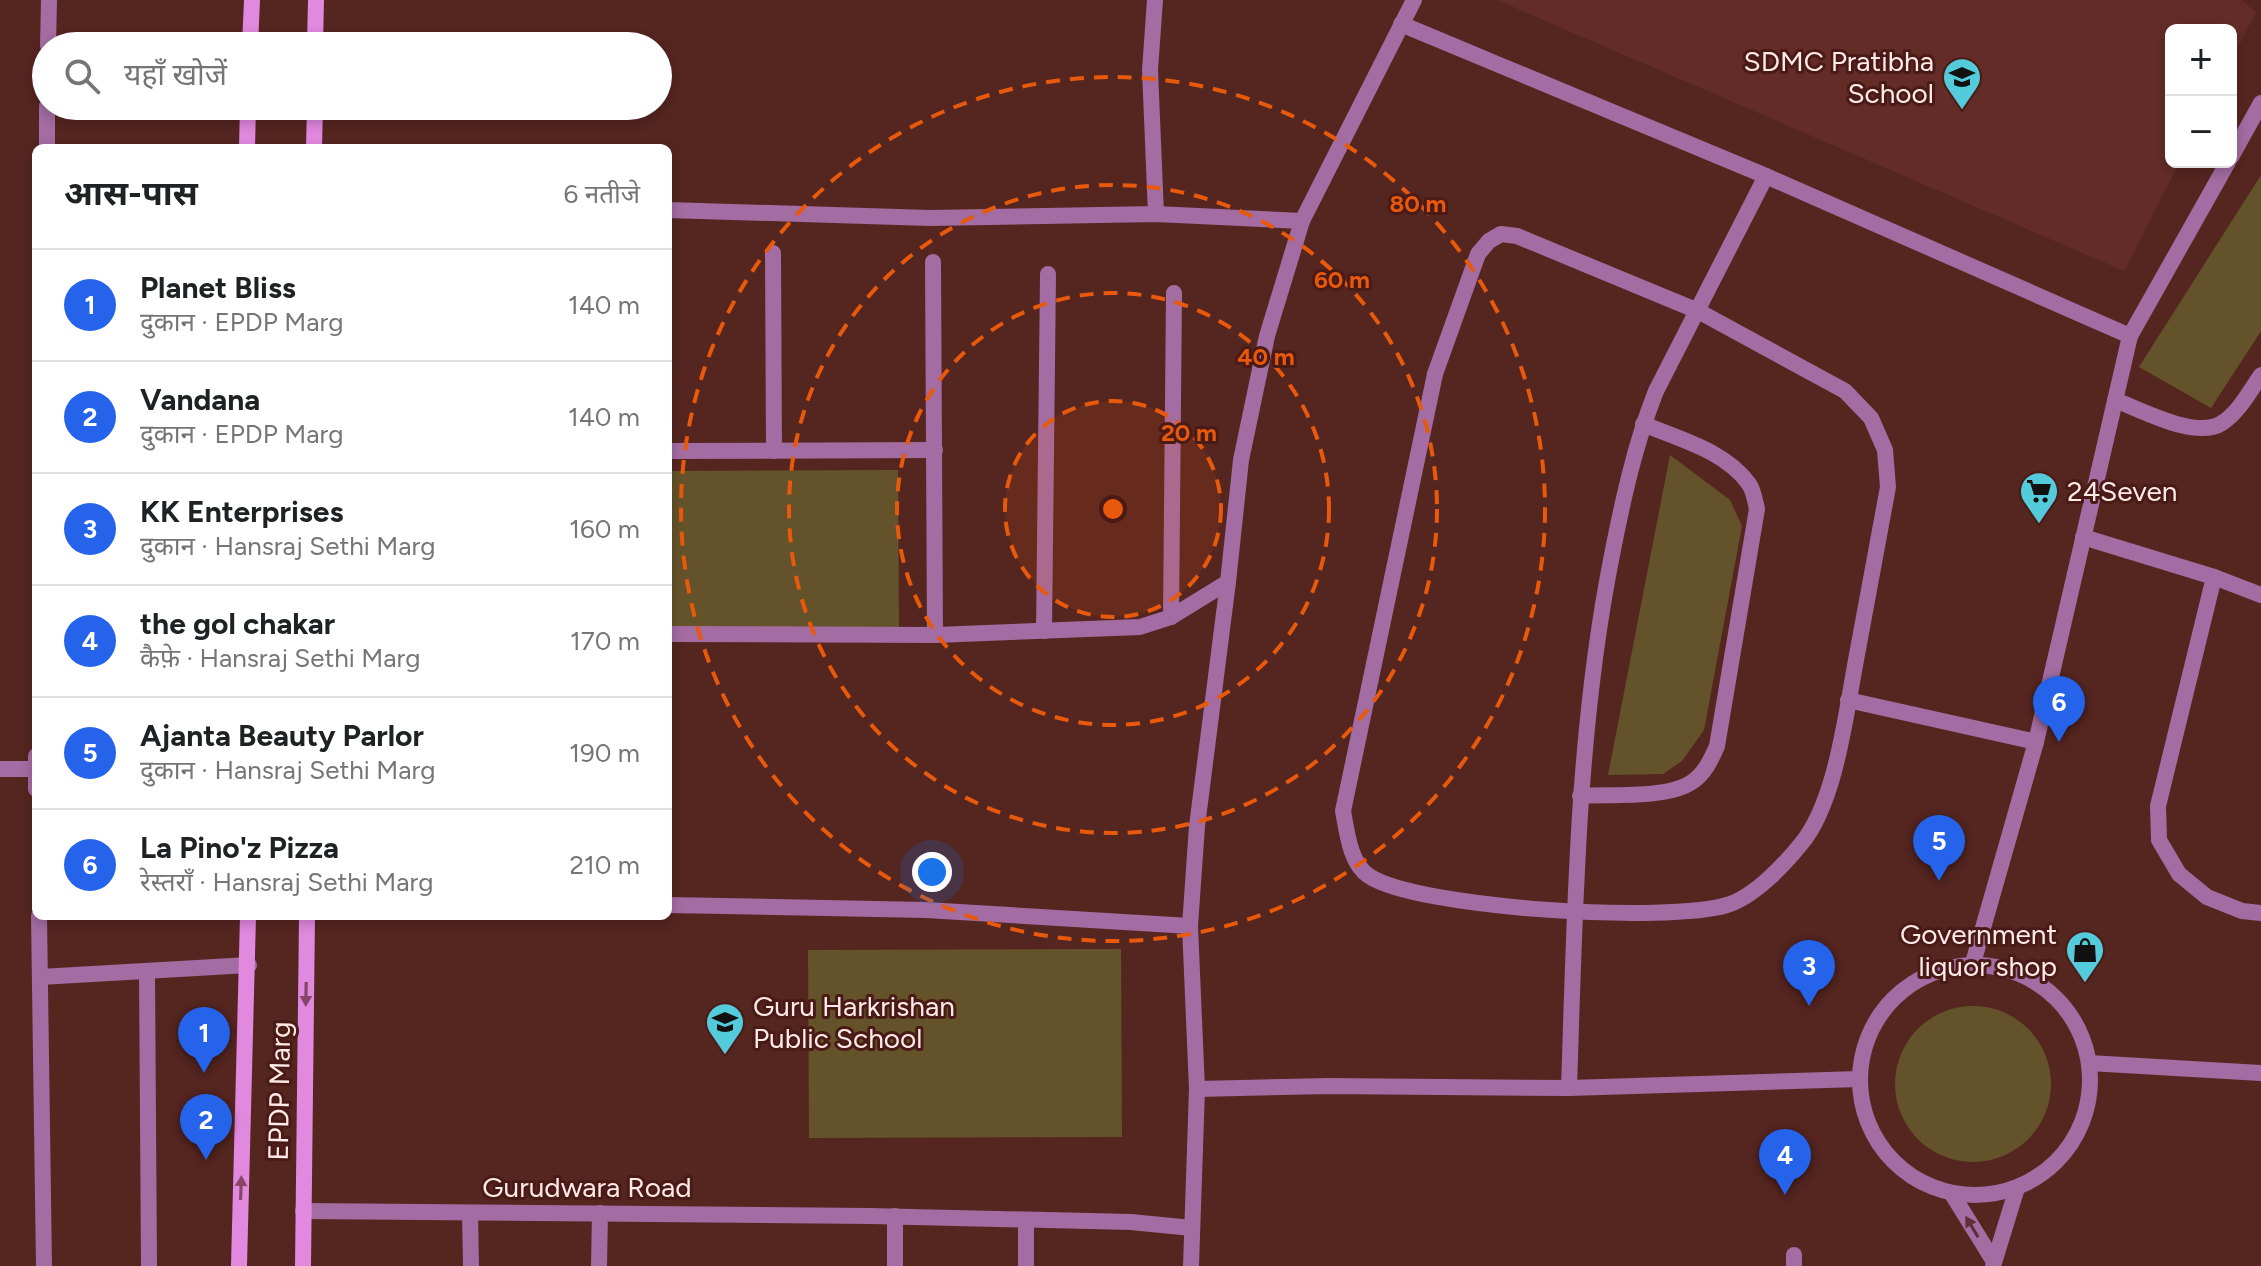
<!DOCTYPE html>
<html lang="hi">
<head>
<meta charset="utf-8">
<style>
	body { margin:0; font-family:Figtree,"Noto Sans Devanagari",sans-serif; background:#f6f6f6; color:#202124 }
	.controls { position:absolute; right:24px; top:24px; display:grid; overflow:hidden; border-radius:12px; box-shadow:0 4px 12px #0003 }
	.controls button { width:72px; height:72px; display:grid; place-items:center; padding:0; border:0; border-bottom:2px solid #e0e0e0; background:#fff; color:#202124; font:40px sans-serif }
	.you { position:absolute; left:932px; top:872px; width:28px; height:28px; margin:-20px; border:6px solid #fff; border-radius:50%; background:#1a73e8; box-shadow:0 0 0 12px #1a73e833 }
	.badge { display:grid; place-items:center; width:52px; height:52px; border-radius:50%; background:#2563eb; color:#fff; font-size:26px; font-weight:700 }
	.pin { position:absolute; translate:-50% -66px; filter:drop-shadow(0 2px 4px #0008) }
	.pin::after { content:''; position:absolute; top:42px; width:28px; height:24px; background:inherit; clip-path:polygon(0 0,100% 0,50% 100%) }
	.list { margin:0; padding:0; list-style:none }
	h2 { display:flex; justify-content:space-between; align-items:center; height:104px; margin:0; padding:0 32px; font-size:34px }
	h2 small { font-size:26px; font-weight:400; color:#757577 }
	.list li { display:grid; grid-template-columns:52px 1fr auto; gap:24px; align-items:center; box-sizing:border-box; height:112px; padding:0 32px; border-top:2px solid #e0e0e0 }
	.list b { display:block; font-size:30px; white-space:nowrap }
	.list p { margin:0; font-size:26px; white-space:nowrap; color:#757577 }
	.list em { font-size:26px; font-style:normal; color:#757577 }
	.icon { flex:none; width:44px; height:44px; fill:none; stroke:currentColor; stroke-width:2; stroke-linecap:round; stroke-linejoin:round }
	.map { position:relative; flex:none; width:2261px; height:1266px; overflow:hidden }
	.search { position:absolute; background:#fff; box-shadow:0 4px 12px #0003; left:32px; top:32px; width:640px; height:88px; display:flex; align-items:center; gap:20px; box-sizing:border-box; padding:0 28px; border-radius:44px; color:#757577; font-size:30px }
	.panel { position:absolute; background:#fff; box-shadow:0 4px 12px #0003; left:32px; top:144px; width:640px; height:776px; border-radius:12px }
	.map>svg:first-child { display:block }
	.built { fill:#632c27 }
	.green { fill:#64532a }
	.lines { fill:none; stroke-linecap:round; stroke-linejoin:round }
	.service { stroke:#a36ca2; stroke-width:16 }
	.minor { stroke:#a36ca2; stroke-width:16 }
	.tertiary { stroke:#a36ca2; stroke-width:16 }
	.secondary { stroke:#e188df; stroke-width:16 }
	.oneway { fill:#864666 }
	.oneway2 { fill:#602e39 }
	.ring { fill:none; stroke:#e8590c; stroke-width:4; stroke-dasharray:14 10 }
	.labels { text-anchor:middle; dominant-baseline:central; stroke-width:6; stroke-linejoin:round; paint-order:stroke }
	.poi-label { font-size:28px; fill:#feeae7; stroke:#4a1a16; text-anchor:end }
	.street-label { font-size:28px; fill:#feeae7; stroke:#4a1a16 }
	.centre { fill:#e8590c; stroke:#4a1a16; stroke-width:4 }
	.ring-label { font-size:24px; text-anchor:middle; font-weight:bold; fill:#e8590c; stroke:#4a1a16; stroke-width:6; stroke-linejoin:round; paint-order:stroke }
</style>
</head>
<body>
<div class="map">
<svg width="2261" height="1266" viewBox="0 0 2261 1266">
	<rect width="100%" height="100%" fill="#552520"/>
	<polygon class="built" points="1497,0 2241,0 2256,12 2231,61 2231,30 2171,30 2171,162 2180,162 2124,271"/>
	<g class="green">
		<polygon points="2261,175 2261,331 2211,408 2139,367"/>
		<polygon points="1670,455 1730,500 1742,526 1704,730 1682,761 1663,774 1608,775"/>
		<polygon points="898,470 899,627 668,628 668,471"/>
		<polygon points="1121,949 1122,1137 809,1138 808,950"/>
		<circle cx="1973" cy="1084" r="78"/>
	</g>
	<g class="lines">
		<polyline class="service" points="1794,1255 1794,1266"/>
		<g class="minor">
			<polyline points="1155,0 1150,70 1156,214"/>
			<polyline points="1401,24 1766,176 2130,336"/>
			<polyline points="48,46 49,0"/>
			<polyline points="47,148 47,106"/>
			<polyline points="668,210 930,218 1156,214 1302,221"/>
			<path d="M 1501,234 L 1517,236 L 1698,311 L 1845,391 L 1871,418 L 1885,450 L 1888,487 C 1877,545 1866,603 1856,660 C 1846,713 1836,802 1801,844 C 1784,865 1754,897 1727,905 C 1669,923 1419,909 1369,876 C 1350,864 1347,832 1343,811 L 1435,374 L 1478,254 L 1489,241 Z"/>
			<polyline points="773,253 774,451"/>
			<path d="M 2115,400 C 2142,410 2196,440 2222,423 C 2239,412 2250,391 2261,375"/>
			<polyline points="668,451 935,450"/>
			<polyline points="2083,537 2214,577 2158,806 2159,840 2179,874 2207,897 2242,911 2261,913"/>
			<polyline points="2214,577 2261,595"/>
			<polyline points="1171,617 1174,293"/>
			<polyline points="1044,631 1048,274"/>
			<polyline points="668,634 935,635 933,262"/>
			<polyline points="935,635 1140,627 1171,617 1228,582"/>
			<polyline points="1848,700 2036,742"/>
			<polyline points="36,756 36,789"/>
			<polyline points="0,769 36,769"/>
			<path d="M 1580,796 C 1610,794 1667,799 1692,782 C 1705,773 1711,760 1717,746 L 1757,509 C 1755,501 1754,491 1749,484 C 1726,451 1679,439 1643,424"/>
			<polyline points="668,905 926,910 1190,926"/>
			<polyline points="39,916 44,1266"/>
			<polyline points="147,973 149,1266"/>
			<polyline points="40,977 249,965"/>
			<polyline points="2089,1063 2261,1073"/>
			<path d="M 1569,1088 C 1575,910 1577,730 1612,555 C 1623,499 1635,444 1656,391 L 1766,176"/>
			<polyline points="1197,1089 1328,1086 1569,1088 1859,1079"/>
			<polyline points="303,1211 870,1216 1131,1222 1192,1228"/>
			<polyline points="470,1213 471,1266"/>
			<polyline points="895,1216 895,1266"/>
			<polyline points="599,1266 600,1213"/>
			<polyline points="1026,1266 1026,1220"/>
			<polyline points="1191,1266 1197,1089 1190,926 1197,826 1228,582 1241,460 1267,336 1302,221 1414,0"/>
		</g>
		<g class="tertiary">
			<polyline points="2231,157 2261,103"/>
			<polyline points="1973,963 2036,742 2130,336 2228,162"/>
			<circle cx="1975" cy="1080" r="115"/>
			<polyline points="1952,1194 1993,1260"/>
			<polyline points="1993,1266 2017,1188"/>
		</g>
		<g class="secondary">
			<polyline points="250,46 252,0"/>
			<polyline points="315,46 316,0"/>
			<polyline points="247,148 248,106"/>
			<polyline points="314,148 315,106"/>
			<polyline points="239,1266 248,916"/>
			<polyline points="303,1266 307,916"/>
		</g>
	</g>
	<defs><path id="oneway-solid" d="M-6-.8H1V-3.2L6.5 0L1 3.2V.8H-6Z" transform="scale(2)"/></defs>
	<g class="oneway">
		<use href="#oneway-solid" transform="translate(306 994) rotate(91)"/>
		<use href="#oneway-solid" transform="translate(241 1188) rotate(-88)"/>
	</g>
	<use class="oneway2" href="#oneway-solid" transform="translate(1972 1227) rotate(-121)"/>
	<circle cx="1113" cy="509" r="108" fill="#e8590c" fill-opacity=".12"/>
	<g class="ring">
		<circle cx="1113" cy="509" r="108"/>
		<circle cx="1113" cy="509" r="216"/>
		<circle cx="1113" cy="509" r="324"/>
		<circle cx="1113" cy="509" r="432"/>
	</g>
	<defs>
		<g id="school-pin" transform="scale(2)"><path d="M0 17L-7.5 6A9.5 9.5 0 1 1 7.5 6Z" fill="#53cbdb" stroke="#4a1a16"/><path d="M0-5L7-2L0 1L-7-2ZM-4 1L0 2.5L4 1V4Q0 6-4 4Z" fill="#111"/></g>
		<g id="supermarket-pin" transform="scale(2)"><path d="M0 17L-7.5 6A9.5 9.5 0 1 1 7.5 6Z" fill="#53cbdb" stroke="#4a1a16"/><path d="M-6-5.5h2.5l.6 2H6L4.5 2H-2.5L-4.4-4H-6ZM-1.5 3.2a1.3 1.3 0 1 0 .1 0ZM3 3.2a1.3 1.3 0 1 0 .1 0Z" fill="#111"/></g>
		<g id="shop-pin" transform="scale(2)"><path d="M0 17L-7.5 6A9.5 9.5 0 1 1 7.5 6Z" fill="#53cbdb" stroke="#4a1a16"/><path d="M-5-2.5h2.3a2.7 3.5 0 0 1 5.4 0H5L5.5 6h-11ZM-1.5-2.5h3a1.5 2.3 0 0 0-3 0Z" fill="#111"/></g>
	</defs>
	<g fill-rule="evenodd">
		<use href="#school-pin" x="1962" y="77"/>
		<use href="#supermarket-pin" x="2039" y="491"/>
		<use href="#shop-pin" x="2085" y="950"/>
		<use href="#school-pin" x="725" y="1022"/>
	</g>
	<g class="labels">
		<g class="poi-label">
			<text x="1934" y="61">SDMC Pratibha<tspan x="1934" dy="32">School</tspan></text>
			<text x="2067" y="491" text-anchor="start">24Seven</text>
			<text x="2057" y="934">Government<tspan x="2057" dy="32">liquor shop</tspan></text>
			<text x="753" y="1006" text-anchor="start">Guru Harkrishan<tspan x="753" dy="32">Public School</tspan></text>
		</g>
		<g class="street-label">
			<text transform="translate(279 1091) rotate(-89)">EPDP Marg</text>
			<text x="587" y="1187">Gurudwara Road</text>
		</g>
	</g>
	<circle cx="1113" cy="509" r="12" class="centre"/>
	<g class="ring-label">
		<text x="1418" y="212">80 m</text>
		<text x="1342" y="288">60 m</text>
		<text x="1266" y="365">40 m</text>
		<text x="1189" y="441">20 m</text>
	</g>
</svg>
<div class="controls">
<button>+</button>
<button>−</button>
</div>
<div class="you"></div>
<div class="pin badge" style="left:204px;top:1073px">1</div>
<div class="pin badge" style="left:206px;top:1160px">2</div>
<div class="pin badge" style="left:1809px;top:1006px">3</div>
<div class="pin badge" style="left:1785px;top:1195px">4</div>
<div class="pin badge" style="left:1939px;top:881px">5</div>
<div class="pin badge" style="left:2059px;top:742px">6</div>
<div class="search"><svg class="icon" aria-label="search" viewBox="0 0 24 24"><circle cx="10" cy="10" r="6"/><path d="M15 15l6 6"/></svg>यहाँ खोजें</div>
<section class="panel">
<h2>आस-पास<small>6 नतीजे</small></h2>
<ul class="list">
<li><span class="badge">1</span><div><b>Planet Bliss</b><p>दुकान · EPDP Marg</p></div><em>140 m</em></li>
<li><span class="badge">2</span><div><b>Vandana</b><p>दुकान · EPDP Marg</p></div><em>140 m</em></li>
<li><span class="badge">3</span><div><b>KK Enterprises</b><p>दुकान · Hansraj Sethi Marg</p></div><em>160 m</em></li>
<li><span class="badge">4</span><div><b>the gol chakar</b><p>कैफ़े · Hansraj Sethi Marg</p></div><em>170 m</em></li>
<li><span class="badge">5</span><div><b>Ajanta Beauty Parlor</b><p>दुकान · Hansraj Sethi Marg</p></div><em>190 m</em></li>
<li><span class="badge">6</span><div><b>La Pino'z Pizza</b><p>रेस्तराँ · Hansraj Sethi Marg</p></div><em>210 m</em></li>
</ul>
</section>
</div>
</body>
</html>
